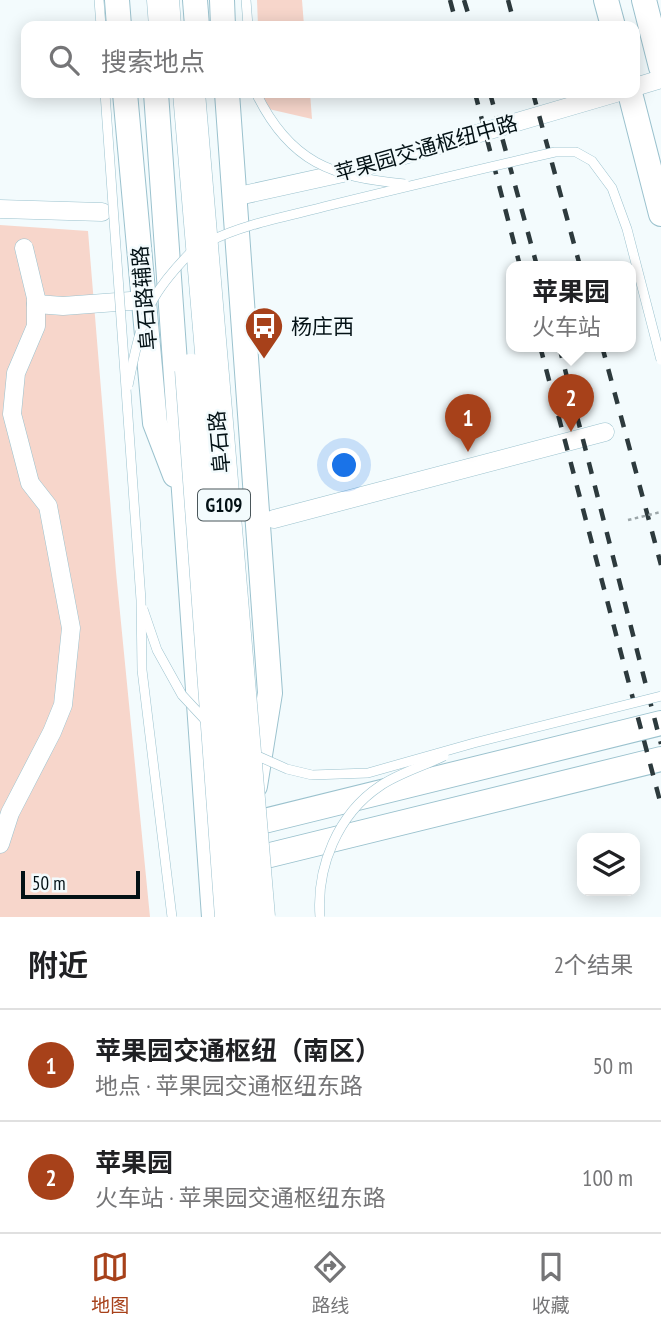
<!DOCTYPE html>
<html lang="zh">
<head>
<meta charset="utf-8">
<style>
	body { margin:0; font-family:"PT Sans Narrow","Noto Sans SC",sans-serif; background:#f2f2f2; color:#202124 }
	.controls { position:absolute; right:21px; bottom:21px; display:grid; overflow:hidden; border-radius:14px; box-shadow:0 4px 18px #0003 }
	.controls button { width:63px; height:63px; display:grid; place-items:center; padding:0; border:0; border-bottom:2px solid #e0e0e0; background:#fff; color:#202124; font:35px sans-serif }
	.scale { position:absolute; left:21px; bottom:18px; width:119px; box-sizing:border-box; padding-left:7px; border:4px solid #031115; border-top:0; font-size:19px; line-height:24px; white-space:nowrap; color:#031115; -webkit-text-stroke:5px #f3fbfd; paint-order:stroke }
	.you { position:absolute; left:345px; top:466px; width:24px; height:24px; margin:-18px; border:5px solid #fff; border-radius:50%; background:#1a73e8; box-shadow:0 0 0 10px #1a73e833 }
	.badge { display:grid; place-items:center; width:46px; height:46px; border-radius:50%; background:#a7411a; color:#fff; font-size:23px; font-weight:700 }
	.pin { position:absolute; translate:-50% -58px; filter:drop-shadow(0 2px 4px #0008) }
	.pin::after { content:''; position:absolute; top:37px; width:24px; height:21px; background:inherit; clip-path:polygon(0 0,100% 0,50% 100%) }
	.popup { position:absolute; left:506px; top:261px; width:130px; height:91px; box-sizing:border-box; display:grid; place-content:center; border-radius:14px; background:#fff; filter:drop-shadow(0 2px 5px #0005); font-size:23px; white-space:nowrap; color:#757577 }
	.popup b { font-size:26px; color:#202124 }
	.popup::after { content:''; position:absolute; left:50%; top:100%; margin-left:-14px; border:14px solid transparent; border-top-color:#fff }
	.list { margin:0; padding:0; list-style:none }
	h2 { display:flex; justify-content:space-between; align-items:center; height:91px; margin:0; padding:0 28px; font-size:30px }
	h2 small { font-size:23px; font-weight:400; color:#757577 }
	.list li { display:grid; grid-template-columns:46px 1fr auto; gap:21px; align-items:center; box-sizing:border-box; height:112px; padding:0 28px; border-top:2px solid #e0e0e0 }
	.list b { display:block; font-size:26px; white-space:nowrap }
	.list p { margin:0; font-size:23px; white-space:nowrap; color:#757577 }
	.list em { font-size:23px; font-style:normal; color:#757577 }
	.icon { flex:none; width:38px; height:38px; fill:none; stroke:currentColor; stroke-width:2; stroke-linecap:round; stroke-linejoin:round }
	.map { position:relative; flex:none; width:661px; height:917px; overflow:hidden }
	.search { position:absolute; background:#fff; box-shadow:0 4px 18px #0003; left:21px; right:21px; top:21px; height:77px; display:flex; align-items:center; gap:18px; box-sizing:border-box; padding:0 24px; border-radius:14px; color:#757577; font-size:26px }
	.sheet { height:315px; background:#fff }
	nav { display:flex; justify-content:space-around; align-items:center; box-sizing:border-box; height:98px; border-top:2px solid #e0e0e0; background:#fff; font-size:19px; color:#757577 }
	nav a { display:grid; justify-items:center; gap:4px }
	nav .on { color:#a7411a }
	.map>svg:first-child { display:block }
	.green { fill:#f7d6cb }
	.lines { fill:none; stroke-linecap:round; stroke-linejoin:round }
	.lane-casing { stroke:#9bc2ce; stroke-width:10 }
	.street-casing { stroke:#9bc2ce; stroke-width:19 }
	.secondary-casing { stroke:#9bc2ce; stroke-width:26 }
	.highway-casing { stroke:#9bc2ce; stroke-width:33 }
	.lane { stroke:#fff; stroke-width:9 }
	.street { stroke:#fff; stroke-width:18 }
	.secondary { stroke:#fff; stroke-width:24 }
	.highway { stroke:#fff; stroke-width:32 }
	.rail { stroke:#2d3a3d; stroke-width:4.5; stroke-dasharray:12 12; stroke-linecap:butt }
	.lane-bridge-casing { stroke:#9bc2ce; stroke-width:10; stroke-linecap:butt }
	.highway-bridge-casing { stroke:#9bc2ce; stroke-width:33; stroke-linecap:butt }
	.path-bridge { stroke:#9ca6a9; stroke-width:2.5; stroke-dasharray:3.5 3.5; stroke-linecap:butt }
	.lane-bridge { stroke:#fff; stroke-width:9 }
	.highway-bridge { stroke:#fff; stroke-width:32 }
	.labels { text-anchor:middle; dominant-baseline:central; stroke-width:5; stroke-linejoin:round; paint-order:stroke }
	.shield { fill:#f3fbfd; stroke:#4b575b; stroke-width:2 }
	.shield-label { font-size:19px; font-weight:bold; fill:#031115 }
	.street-label { font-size:21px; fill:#031115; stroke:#f3fbfd }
	.poi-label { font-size:21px; fill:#031115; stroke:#f3fbfd; text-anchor:start }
</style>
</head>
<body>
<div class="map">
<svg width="661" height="917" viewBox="0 0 661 917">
	<rect width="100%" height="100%" fill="#f3fbfd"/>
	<g class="green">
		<polygon points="257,0 302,0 304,26 258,26"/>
		<polygon points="259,93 310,93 312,119 260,107"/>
		<polygon points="0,225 88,231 116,572 150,917 0,917"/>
	</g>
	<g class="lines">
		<g class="lane-casing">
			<g id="lane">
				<polyline points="99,0 101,26"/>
				<polyline points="246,0 248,26"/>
			</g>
		</g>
		<g class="street-casing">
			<g id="street">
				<polyline points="635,87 661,79"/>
				<polyline points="234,197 343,173 616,93"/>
				<polyline points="0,209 102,212"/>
				<polyline points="36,304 63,306 144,300"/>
				<polyline points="274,519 605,432"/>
				<polyline points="0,844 10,813 52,732 63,705 71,628 48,506 30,483 12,414 16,373 36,326 36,298 24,248"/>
			</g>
		</g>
		<g class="secondary-casing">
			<g id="secondary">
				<polyline points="117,0 119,26"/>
				<polyline points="195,0 197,26"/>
				<polyline points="222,0 223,26"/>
				<polyline points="606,0 613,26"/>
				<polyline points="644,0 661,67"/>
				<polyline points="125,93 155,423 175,475"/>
				<polyline points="156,93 214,917"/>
				<polyline points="227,93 270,693 255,786"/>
				<polyline points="630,93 661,214"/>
				<polyline points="256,823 661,723"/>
				<polyline points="258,858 661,759"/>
			</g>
		</g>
		<g class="highway-casing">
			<polyline id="highway" points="163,0 165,26"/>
		</g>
		<use href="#lane" class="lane"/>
		<use href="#street" class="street"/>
		<use href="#secondary" class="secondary"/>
		<use href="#highway" class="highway"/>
		<g class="rail">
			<polyline points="450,0 457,26"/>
			<polyline points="464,0 472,26"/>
			<polyline points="508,0 515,26"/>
			<polyline points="475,93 520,266"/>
			<polyline points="490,93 537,266"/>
			<polyline points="533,93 580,266"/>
			<polyline points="540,346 661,805"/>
			<polyline points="559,346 661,744"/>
			<polyline points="602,346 661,565"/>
		</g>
		<g class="lane-bridge-casing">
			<g id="lane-bridge">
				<polyline points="105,93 141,600 142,670 172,917"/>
				<path d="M 256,93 C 290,163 332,177 405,184"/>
				<path d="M 208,242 C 246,223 290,216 331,205 C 405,187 480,169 555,152 L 576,152 L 592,161 L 612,188 L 627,229 L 661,360"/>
				<path d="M 128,386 C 133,361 141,319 154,298 C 165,279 180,263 195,248"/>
				<polyline points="143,609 157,650 182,695 208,723"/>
				<polyline points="251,753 287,769 312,775 368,773 474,743 661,696"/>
				<path d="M 320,917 C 316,867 338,814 380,786 C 399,773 424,766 444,756"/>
			</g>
		</g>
		<g class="highway-bridge-casing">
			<g id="highway-bridge">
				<polyline points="189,93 259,917"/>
				<polyline points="191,370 231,917"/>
			</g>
		</g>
		<polyline class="path-bridge" points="628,520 661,512"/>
		<use href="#lane-bridge" class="lane-bridge"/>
		<use href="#highway-bridge" class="highway-bridge"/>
	</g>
	<defs>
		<g id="bus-pin" transform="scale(2.0125)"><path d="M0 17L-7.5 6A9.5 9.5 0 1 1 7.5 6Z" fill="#a7411a" stroke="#f3fbfd"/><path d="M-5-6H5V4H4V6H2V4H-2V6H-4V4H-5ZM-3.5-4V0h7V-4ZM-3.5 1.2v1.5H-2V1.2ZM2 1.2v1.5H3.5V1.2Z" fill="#fff"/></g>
	</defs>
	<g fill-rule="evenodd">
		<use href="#bus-pin" x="264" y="326"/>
	</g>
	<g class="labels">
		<rect class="shield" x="198" y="489.5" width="52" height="31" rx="5"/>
		<g class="shield-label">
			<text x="224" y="505">G109</text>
		</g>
		<g class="street-label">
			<text transform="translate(426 148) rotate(-16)">苹果园交通枢纽中路</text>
			<text transform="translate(144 298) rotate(-95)">阜石路辅路</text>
			<text transform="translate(219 442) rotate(-95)">阜石路</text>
		</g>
		<g class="poi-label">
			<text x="291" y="326">杨庄西</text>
		</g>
	</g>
</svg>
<div class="controls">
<button><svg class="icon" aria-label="layers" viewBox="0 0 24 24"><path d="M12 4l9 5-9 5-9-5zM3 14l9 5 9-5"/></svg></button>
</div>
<div class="scale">50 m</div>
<div class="you"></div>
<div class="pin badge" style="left:468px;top:452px">1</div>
<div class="pin badge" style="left:571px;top:432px">2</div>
<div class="popup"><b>苹果园</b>火车站</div>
<div class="search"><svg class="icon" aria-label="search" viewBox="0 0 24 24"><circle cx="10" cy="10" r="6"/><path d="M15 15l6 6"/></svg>搜索地点</div>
</div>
<section class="sheet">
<h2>附近<small>2个结果</small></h2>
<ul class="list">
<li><span class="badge">1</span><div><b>苹果园交通枢纽（南区）</b><p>地点 · 苹果园交通枢纽东路</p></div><em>50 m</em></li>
<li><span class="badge">2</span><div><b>苹果园</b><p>火车站 · 苹果园交通枢纽东路</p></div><em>100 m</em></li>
</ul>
</section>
<nav>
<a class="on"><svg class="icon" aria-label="map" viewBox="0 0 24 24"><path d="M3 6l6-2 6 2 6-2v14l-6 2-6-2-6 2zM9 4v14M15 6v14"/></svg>地图</a>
<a><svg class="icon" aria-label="directions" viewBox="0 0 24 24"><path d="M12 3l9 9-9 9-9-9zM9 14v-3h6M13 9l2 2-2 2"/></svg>路线</a>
<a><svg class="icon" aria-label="saved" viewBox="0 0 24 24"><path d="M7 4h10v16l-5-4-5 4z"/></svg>收藏</a>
</nav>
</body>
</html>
